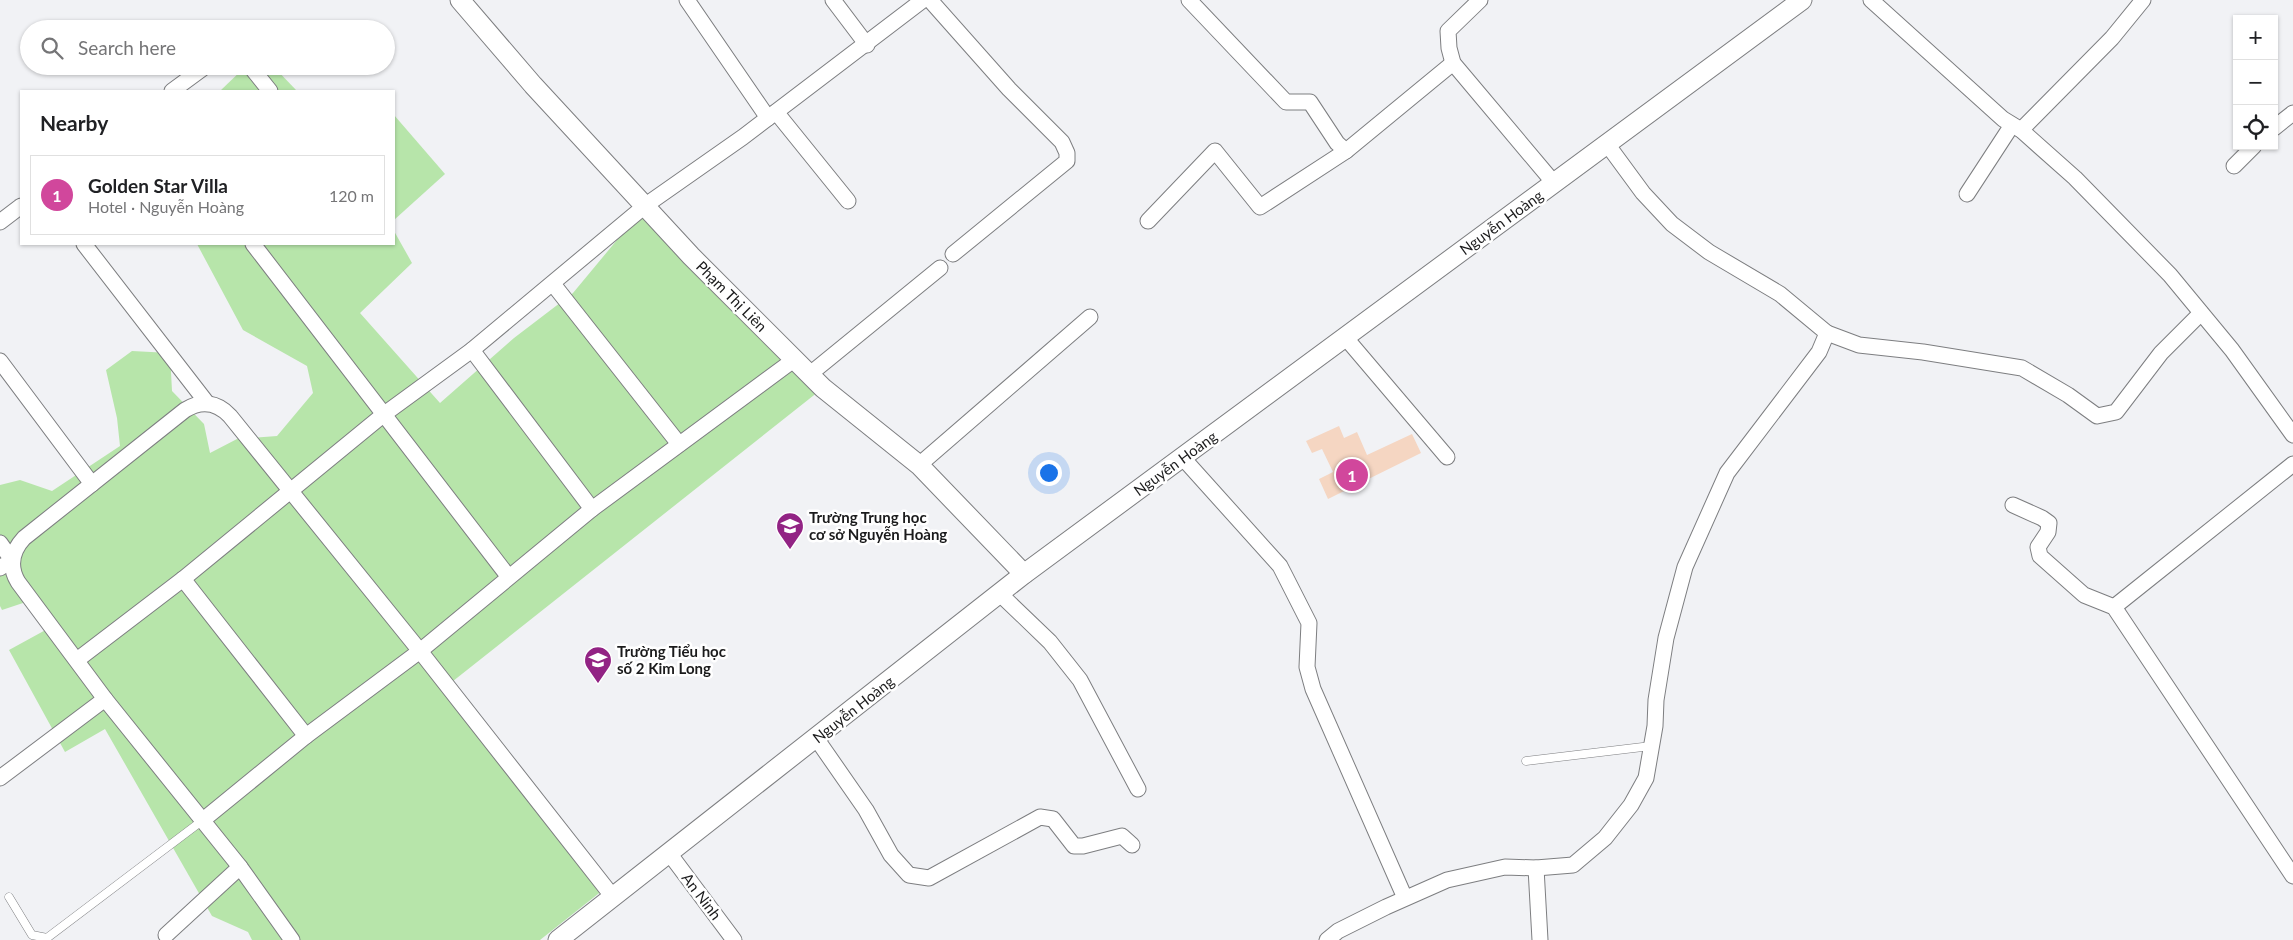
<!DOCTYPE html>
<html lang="en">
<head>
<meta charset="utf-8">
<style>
	body { margin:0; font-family:Lato,sans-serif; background:#f2f2f2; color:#202124 }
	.controls { position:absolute; right:15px; top:15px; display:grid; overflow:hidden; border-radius:0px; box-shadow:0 1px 4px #0004 }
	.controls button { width:45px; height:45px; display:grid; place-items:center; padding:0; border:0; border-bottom:1px solid #e0e0e0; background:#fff; color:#202124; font:25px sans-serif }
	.you { position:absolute; left:1048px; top:472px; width:18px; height:18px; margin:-12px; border:4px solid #fff; border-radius:50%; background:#1a73e8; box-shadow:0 0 0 8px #1a73e833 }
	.badge { display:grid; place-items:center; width:32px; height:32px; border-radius:50%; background:#922384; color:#fff; font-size:16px; font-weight:700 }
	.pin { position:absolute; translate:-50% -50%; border:2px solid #fff; box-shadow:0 1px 5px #0006 }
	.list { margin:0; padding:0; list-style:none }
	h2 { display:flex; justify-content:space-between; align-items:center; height:65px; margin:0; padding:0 20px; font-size:21px }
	h2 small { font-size:16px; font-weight:400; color:#757577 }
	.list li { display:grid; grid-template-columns:32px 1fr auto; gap:15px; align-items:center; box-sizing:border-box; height:80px; margin:0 10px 10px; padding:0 10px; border:1px solid #e0e0e0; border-radius:0px }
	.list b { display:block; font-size:19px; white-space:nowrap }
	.list p { margin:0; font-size:16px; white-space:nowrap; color:#757577 }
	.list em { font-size:16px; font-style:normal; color:#757577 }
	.icon { flex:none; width:28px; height:28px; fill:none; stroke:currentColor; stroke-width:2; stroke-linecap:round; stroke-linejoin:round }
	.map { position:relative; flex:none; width:2293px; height:940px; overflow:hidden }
	.search { position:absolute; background:#fff; box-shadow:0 1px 4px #0004; left:20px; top:20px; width:375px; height:55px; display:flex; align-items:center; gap:12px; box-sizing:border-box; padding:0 18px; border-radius:28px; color:#757577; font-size:19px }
	.panel { position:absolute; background:#fff; box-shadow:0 1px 4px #0004; left:20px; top:90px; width:375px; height:155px; border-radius:0px }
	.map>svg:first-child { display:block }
	.green { fill:#b7e5aa }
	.building { fill:#f5d6c2 }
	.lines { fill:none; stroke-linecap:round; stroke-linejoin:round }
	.service-casing { stroke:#7d7e80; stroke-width:9 }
	.minor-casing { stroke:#7d7e80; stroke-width:17 }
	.tertiary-casing { stroke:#7d7e80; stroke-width:21 }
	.service { stroke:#fff; stroke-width:8 }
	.minor { stroke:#fff; stroke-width:15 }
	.tertiary { stroke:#fff; stroke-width:19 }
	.labels { text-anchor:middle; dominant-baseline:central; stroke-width:5; stroke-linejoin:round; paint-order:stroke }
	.street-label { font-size:15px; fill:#1b1b1c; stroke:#fff }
	.poi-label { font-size:15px; font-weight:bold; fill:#1b1b1c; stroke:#fff; text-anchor:start }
</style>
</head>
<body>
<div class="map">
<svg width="2293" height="940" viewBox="0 0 2293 940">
	<rect width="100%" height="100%" fill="#f1f2f5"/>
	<g class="green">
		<polygon points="246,66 273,66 297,91 220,91"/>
		<polygon points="394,115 445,174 394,220"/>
		<polygon points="646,205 823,388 443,689 603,890 540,940 252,940 248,932 212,916 105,729 65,752 9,650 51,627 38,598 2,610 0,606 0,485 20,480 52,491 120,446 117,418 106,370 132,351 170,353 172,391 204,424 210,453 237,439 277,436 313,393 307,366 243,330 197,244 394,244 394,231 412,263 360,313 440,403 514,338 573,293"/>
	</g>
	<polygon class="building" points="1339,426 1344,438 1357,432 1367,455 1412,434 1421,453 1328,499 1319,479 1333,472 1322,449 1312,453 1306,441"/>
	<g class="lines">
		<g class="service-casing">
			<g id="service">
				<polyline points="1526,761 1651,746"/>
				<polyline points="9,897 32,935 47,938 203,820"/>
			</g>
		</g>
		<g class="minor-casing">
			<g id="minor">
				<polyline points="687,0 768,118"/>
				<polyline points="833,0 867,45"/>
				<polyline points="930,0 1009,89 1062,142 1067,153 1067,161 953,254"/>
				<polyline points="1189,0 1286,102 1310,102 1337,143 1346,151 1453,63"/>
				<polyline points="1480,0 1448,31 1449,48 1453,63 1554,183"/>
				<polyline points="1871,0 2003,119 2021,130 2075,178 2170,275 2232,350 2293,435"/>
				<polyline points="250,66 270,91"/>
				<polyline points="172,91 206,66"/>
				<polyline points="776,112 848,201"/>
				<polyline points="2274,128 2293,113"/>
				<polyline points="2021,130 2112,38 2143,0"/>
				<polyline points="2234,166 2254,146"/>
				<polyline points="1967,194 2012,125"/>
				<polyline points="1148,221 1215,151 1260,207 1346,151"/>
				<polyline points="0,222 21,206"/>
				<polyline points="84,244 207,403"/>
				<polyline points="253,244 508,576"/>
				<polyline points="553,284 679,444"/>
				<polyline points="1827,333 1859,345 1923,352 2022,368 2068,395 2097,416 2116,412 2161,353 2201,313"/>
				<polyline points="1345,337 1447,457"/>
				<polyline points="472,350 592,509"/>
				<polyline points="0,361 92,484"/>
				<polyline points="810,374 940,268"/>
				<polyline points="1182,457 1280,566 1309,623 1307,667 1313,689 1405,898"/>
				<polyline points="919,465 1090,317"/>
				<polyline points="2013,505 2042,518 2049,523 2048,532 2038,547 2040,556 2084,595 2114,607 2293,876"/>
				<polyline points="0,543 12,560 0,568"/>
				<polyline points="183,579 306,736"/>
				<polyline points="999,593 1050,642 1080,680 1138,789"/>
				<polyline points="2114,607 2293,464"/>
				<polyline points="77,660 183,579 383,415 472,350 646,205 743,137 923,0"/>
				<polyline points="816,738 866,810 891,855 909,875 929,878 1040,817 1053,819 1074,846 1083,846 1122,836 1132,845"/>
				<polyline points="0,778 105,699"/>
				<polyline points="203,820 306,736 420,651 592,509 795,359"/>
				<polyline points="669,853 734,940"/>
				<polyline points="1536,868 1540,940"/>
				<polyline points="166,935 240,867"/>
				<path d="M 292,940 L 240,867 L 105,699 L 18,582 C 9,567 11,552 24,538 L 185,410 C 201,400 217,402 230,416 L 420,651 L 613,897"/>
				<polyline points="1327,940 1338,931 1386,907 1447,880 1505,867 1536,868 1573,865 1605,838 1631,805 1646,778 1655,726 1656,700 1666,638 1685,567 1727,473 1819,352 1827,333 1780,294 1709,252 1672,224 1643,193 1607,144"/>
			</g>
		</g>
		<g class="tertiary-casing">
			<g id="tertiary">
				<polyline points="460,0 533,85 691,256 823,388 919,465 1024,574"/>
				<polyline points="558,940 1024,574 1802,0"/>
			</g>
		</g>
		<use href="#service" class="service"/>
		<use href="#minor" class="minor"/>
		<use href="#tertiary" class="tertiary"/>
	</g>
	<defs>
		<g id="school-pin" transform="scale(1.4375)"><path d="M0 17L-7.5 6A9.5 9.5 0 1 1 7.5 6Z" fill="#922384" stroke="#fff"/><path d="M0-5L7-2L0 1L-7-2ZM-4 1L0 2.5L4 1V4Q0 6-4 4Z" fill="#fff"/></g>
	</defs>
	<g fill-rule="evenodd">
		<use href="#school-pin" x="790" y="526"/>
		<use href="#school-pin" x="598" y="660"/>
	</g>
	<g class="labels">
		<g class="street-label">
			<text transform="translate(1501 222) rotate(-36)">Nguyễn Hoàng</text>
			<text transform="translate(732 296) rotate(45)">Phạm Thị Liên</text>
			<text transform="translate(1175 463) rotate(-36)">Nguyễn Hoàng</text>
			<text transform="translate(853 709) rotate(-38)">Nguyễn Hoàng</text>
			<text transform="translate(702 896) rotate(53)">An Ninh</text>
		</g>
		<g class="poi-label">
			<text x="809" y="517">Trường Trung học<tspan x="809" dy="17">cơ sở Nguyễn Hoàng</tspan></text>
			<text x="617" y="651">Trường Tiểu học<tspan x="617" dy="17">số 2 Kim Long</tspan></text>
		</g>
	</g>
</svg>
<div class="controls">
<button>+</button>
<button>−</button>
<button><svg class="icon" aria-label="locate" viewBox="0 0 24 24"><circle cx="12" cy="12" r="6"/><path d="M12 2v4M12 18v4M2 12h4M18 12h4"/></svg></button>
</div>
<div class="you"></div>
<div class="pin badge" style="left:1352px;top:475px;background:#d1479c">1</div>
<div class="search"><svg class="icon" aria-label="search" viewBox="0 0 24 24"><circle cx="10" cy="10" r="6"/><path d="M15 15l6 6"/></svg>Search here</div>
<section class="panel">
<h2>Nearby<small></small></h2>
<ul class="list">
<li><span class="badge" style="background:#d1479c">1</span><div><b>Golden Star Villa</b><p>Hotel · Nguyễn Hoàng</p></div><em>120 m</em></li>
</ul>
</section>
</div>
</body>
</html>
